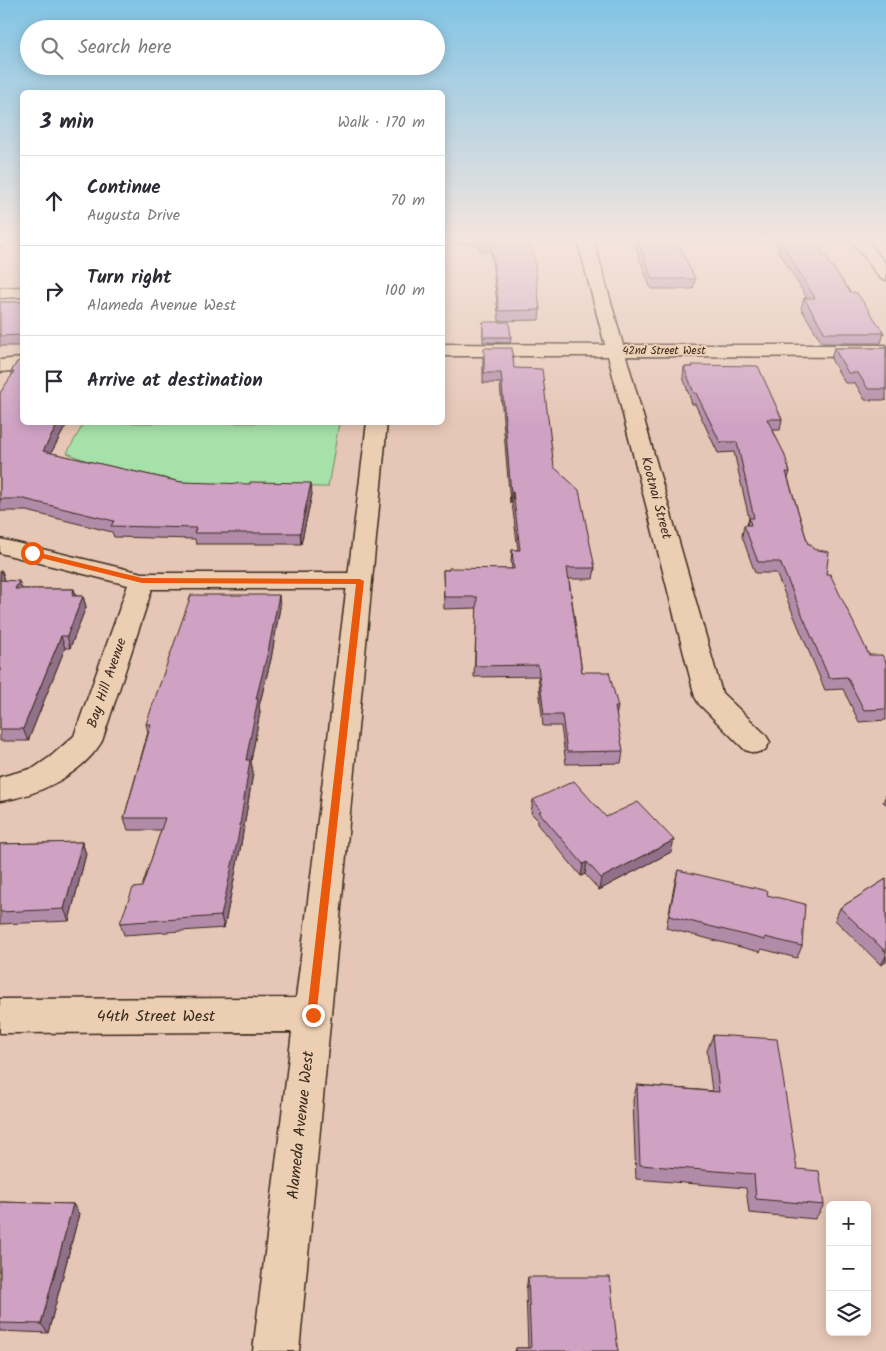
<!DOCTYPE html>
<html lang="en">
<head>
<meta charset="utf-8">
<style>
	body { margin:0; font-family:Kalam,sans-serif; background:#f2f2f3; color:#2b2b33 }
	.controls { position:absolute; right:15px; bottom:15px; display:grid; overflow:hidden; border-radius:8px; box-shadow:0 2px 12px #0003 }
	.controls button { width:45px; height:45px; display:grid; place-items:center; padding:0; border:0; border-bottom:1px solid #e1e1e2; background:#fff; color:#2b2b33; font:25px sans-serif }
	.stop { position:absolute; width:15px; height:15px; margin:-11px; border:4px solid #ea580c; border-radius:50%; background:#fff }
	.stop.end { background:#ea580c; border-color:#fff; box-shadow:0 1px 5px #0008 }
	.list { margin:0; padding:0; list-style:none }
	h2 { display:flex; justify-content:space-between; align-items:center; height:65px; margin:0; padding:0 20px; font-size:21px }
	h2 small { font-size:16px; font-weight:400; color:#7c7c81 }
	.list li { display:grid; grid-template-columns:32px 1fr auto; gap:15px; align-items:center; box-sizing:border-box; height:90px; padding:0 20px; border-top:1px solid #e1e1e2 }
	.list b { display:block; font-size:19px; white-space:nowrap }
	.list p { margin:0; font-size:16px; white-space:nowrap; color:#7c7c81 }
	.list em { font-size:16px; font-style:normal; color:#7c7c81 }
	.icon { flex:none; width:28px; height:28px; fill:none; stroke:currentColor; stroke-width:2; stroke-linecap:round; stroke-linejoin:round }
	.map { position:relative; flex:none; width:886px; height:1351px; overflow:hidden }
	.search { position:absolute; background:#fff; box-shadow:0 2px 12px #0003; left:20px; top:20px; width:425px; height:55px; display:flex; align-items:center; gap:12px; box-sizing:border-box; padding:0 18px; border-radius:28px; color:#7c7c81; font-size:19px }
	.panel { position:absolute; background:#fff; box-shadow:0 2px 12px #0003; left:20px; top:90px; width:425px; height:335px; border-radius:8px }
	.map>svg:first-child { display:block }
	.green { fill:#a5e1a8; stroke:#708663 }
	.lines { fill:none; stroke-linecap:round; stroke-linejoin:round }
	.minor-casing { stroke:#3b2a1e; stroke-width:3 }
	.tertiary-casing { stroke:#3b2a1e; stroke-width:3 }
	.minor { fill:#eccfb3; fill-rule:evenodd }
	.tertiary { fill:#eccfb3; fill-rule:evenodd }
	.wall { fill:#b28ba9; stroke:#3b2a1e }
	.shaded-wall { fill:#917189; stroke:#3b2a1e }
	.building { fill:#cfa2c4; stroke:#3b2a1e }
	.route { fill:#ea580c }
	.labels { text-anchor:middle; dominant-baseline:central; stroke-width:4; stroke-linejoin:round; paint-order:stroke }
	.far-street-label { font-size:11px; fill:#3b2a1e; stroke:#eccfb3 }
	.street-label { font-size:14px; fill:#3b2a1e; stroke:#eccfb3 }
	.near-street-label { font-size:16px; fill:#3b2a1e; stroke:#eccfb3 }
</style>
</head>
<body>
<div class="map">
<svg width="886" height="1351" viewBox="0 0 886 1351">
	<rect width="100%" height="100%" fill="#e6c6b6"/>
	<filter id="ink" filterUnits="userSpaceOnUse"><feTurbulence type="fractalNoise" baseFrequency=".02" numOctaves="2"/><feDisplacementMap in="SourceGraphic" scale="10" xChannelSelector="R" yChannelSelector="G"/><feConvolveMatrix kernelMatrix="1 2 1 2 8 2 1 2 1" color-interpolation-filters="sRGB"/></filter>
	<g filter="url(#ink)">
		<polygon class="green" points="84,423 339,423 328,487 199,486 95,464 67,453"/>
		<g class="lines">
			<g class="minor-casing">
				<g id="minor">
					<polygon points="0,238 16,238 13,241 0,247"/>
					<polygon points="577,238 593,238 623,345 886,345 886,357 626,356 722,693 765,734 770,742 765,750 755,753 745,750 699,704 695,697 608,356 442,356 442,344 605,345"/>
					<polygon points="850,238 865,238 886,264 886,280 880,278"/>
					<polygon points="22,287 22,297 0,298 0,288"/>
					<polygon points="22,358 22,370 0,372 0,360"/>
					<path d="M 0,539 L 142,573 L 360,573 L 369,576 L 372,581 L 369,586 L 360,589 L 152,589 L 102,741 C 83,774 37,796 0,801 L 0,777 L 34,768 L 50,757 L 74,736 L 128,585 L 0,553 Z"/>
				</g>
			</g>
			<g class="tertiary-casing">
				<polygon id="tertiary" points="367,422 387,422 299,1351 253,1351 292,1032 0,1033 0,999 296,998"/>
			</g>
			<use href="#minor" class="minor"/>
			<use href="#tertiary" class="tertiary"/>
		</g>
		<g class="wall">
			<polygon points="442,238 529,238 540,310 539,320 499,321 491,251 479,251 477,244 442,244"/>
			<polygon points="632,238 675,238 695,279 693,289 651,289"/>
			<polygon points="777,238 812,238 850,292 884,333 881,343 822,343 801,308 804,298 807,298 778,250 779,247 776,242"/>
			<rect x="0" y="302" width="22" height="44"/>
			<polygon points="483,322 511,337 510,343 483,342"/>
			<polygon points="834,348 886,348 886,401 886,400 865,400 855,383 845,383 831,359"/>
			<polygon points="483,358 514,368 554,467 595,568 593,579 569,579 582,672 618,707 616,717 623,751 621,763 566,764 561,726 543,726 538,676 474,677 477,608 444,609 443,570 512,569 511,561 512,550 518,550 512,503 510,503 500,383 483,383"/>
			<polygon points="17,362 22,422 68,422 51,453 181,482 312,494 301,544 196,544 195,539 114,537 112,532 27,511 0,511 0,393 12,376 11,372"/>
			<polygon points="692,365 782,419 780,430 773,430 790,472 788,478 808,544 826,574 869,655 886,662 886,720 859,722 843,689 825,690 776,573 755,573 742,536 744,525 747,525 749,518 734,452 718,453 695,404 692,404 683,377 684,367 692,367"/>
			<polygon points="0,571 2,571 5,580 22,589 74,589 76,596 83,596 86,607 70,648 65,648 28,741 0,741"/>
			<polygon points="280,607 271,659 259,706 260,712 251,761 253,773 240,850 224,928 124,935 120,923 142,887 161,830 128,830 124,818 148,732 146,724"/>
			<polygon points="886,795 886,804 883,802"/>
			<polygon points="533,800 606,817 671,852 599,890 585,874 581,876 538,824 538,820 531,813"/>
			<polygon points="82,842 86,854 69,921 0,924 0,844"/>
			<polygon points="678,870 767,895 802,946 797,958 762,949 760,952 666,928 675,882"/>
			<polygon points="886,879 886,962 881,965 835,920 840,908"/>
			<polygon points="713,1035 797,1169 824,1205 815,1219 749,1213 746,1188 636,1179 633,1100 637,1085 712,1091 707,1051"/>
			<polygon points="0,1202 73,1204 79,1214 48,1333 0,1331"/>
			<polygon points="528,1277 618,1351 515,1351 516,1348 528,1348 526,1290"/>
		</g>
		<g class="shaded-wall">
			<polygon points="59,422 68,422 46,462 43,451"/>
			<polygon points="311,483 312,494 301,544 300,533"/>
			<polygon points="513,492 512,503 510,503 511,493"/>
			<polygon points="2,571 6,583 0,590 0,574"/>
			<polygon points="19,581 23,592 15,589"/>
			<polygon points="74,589 78,601 72,596"/>
			<polygon points="279,595 280,607 271,659 259,706 260,712 251,761 253,773 240,850 224,928 221,916 256,699"/>
			<polygon points="83,596 86,607 70,648 67,636"/>
			<polygon points="61,636 65,648 28,741 23,729"/>
			<polygon points="674,840 671,852 599,890 601,878"/>
			<polygon points="82,842 86,854 69,921 64,909"/>
			<polygon points="587,862 585,874 581,876 583,864"/>
			<polygon points="886,956 886,962 881,965"/>
			<polygon points="73,1204 79,1214 48,1333 41,1324"/>
		</g>
		<g class="building">
			<polygon points="478,238 529,238 535,266 540,310 499,311 491,242 479,242"/>
			<polygon points="637,238 675,238 695,279 652,279"/>
			<polygon points="781,238 812,238 850,292 857,293 884,333 825,333 804,298 815,298 780,240 782,240"/>
			<polygon points="0,302 22,302 22,335 0,336"/>
			<polygon points="483,322 509,322 511,337 483,337"/>
			<polygon points="484,348 512,348 514,368 542,369 554,467 579,490 595,568 567,568 582,672 609,672 618,707 615,707 623,751 567,752 562,715 544,715 538,665 475,666 477,597 444,597 443,570 449,570 449,568 514,569 512,550 520,550 513,492 511,493 501,373 484,373"/>
			<polygon points="834,348 886,348 886,389 868,389 858,373 848,373"/>
			<polygon points="22,353 22,422 59,422 43,451 181,482 250,484 250,482 311,483 300,533 194,533 196,528 111,526 114,521 24,499 0,499 0,393 14,372 11,372 17,362 20,361 21,356"/>
			<polygon points="692,365 758,366 782,419 767,419 784,453 790,472 786,472 808,544 811,544 813,549 829,552 826,574 830,574 869,655 882,655 886,662 886,709 864,710 847,677 829,678 780,562 758,562 744,525 751,525 749,518 754,518 737,442 720,442 696,393 694,393 684,367 693,367"/>
			<polygon points="0,580 19,581 15,589 74,589 72,596 83,596 67,636 61,636 23,729 0,729"/>
			<polygon points="191,595 279,595 269,647 256,699 258,699 246,760 250,760 238,838 221,916 120,923 133,888 142,887 165,818 124,818 151,724 146,724"/>
			<polygon points="574,781 606,817 638,802 674,840 601,878 587,862 583,864 539,812 542,811 533,800"/>
			<polygon points="82,842 64,909 0,912 0,844"/>
			<polygon points="678,870 768,891 767,895 805,904 802,946 765,937 765,940 669,916"/>
			<polygon points="886,879 886,952 840,908"/>
			<polygon points="713,1035 777,1039 797,1169 819,1171 824,1205 756,1199 754,1174 640,1165 637,1085 719,1092"/>
			<polygon points="0,1202 73,1204 41,1324 0,1323"/>
			<polygon points="528,1277 610,1277 618,1351 516,1351 516,1348 531,1348"/>
		</g>
	</g>
	<linearGradient id="sky" x2="0" y2="1"><stop stop-color="#82c4e5"/><stop offset="0.56" stop-color="#f4e5de"/><stop offset="1" stop-color="#f4e5de" stop-opacity="0"/></linearGradient>
	<rect width="886" height="427" fill="url(#sky)"/>
	<polygon class="route" points="32,551 142,578 360,579 364,581 316,1018 313,1020 309,1018 307,1015 356,584 142,583 29,555 28,553"/>
	<g class="labels">
		<g class="far-street-label">
			<text x="664" y="351">42nd Street West</text>
		</g>
		<g class="street-label">
			<text transform="translate(656 498) rotate(75)">Kootnai Street</text>
			<text transform="translate(107 683) rotate(-71)">Bay Hill Avenue</text>
		</g>
		<g class="near-street-label">
			<text x="156" y="1016">44th Street West</text>
			<text transform="translate(301 1125) rotate(-84)">Alameda Avenue West</text>
		</g>
	</g>
</svg>
<div class="controls">
<button>+</button>
<button>−</button>
<button><svg class="icon" aria-label="layers" viewBox="0 0 24 24"><path d="M12 4l9 5-9 5-9-5zM3 14l9 5 9-5"/></svg></button>
</div>
<div class="stop" style="left:32px;top:553px"></div>
<div class="stop end" style="left:313px;top:1015px"></div>
<div class="search"><svg class="icon" aria-label="search" viewBox="0 0 24 24"><circle cx="10" cy="10" r="6"/><path d="M15 15l6 6"/></svg>Search here</div>
<section class="panel">
<h2>3 min<small>Walk · 170 m</small></h2>
<ul class="list">
<li><svg class="icon" aria-label="ahead" viewBox="0 0 24 24"><path d="M12 20V5M6 11l6-6 6 6"/></svg><div><b>Continue</b><p>Augusta Drive</p></div><em>70 m</em></li>
<li><svg class="icon" aria-label="right" viewBox="0 0 24 24"><path d="M7 20v-9h11M14 6l5 5-5 5"/></svg><div><b>Turn right</b><p>Alameda Avenue West</p></div><em>100 m</em></li>
<li><svg class="icon" aria-label="arrive" viewBox="0 0 24 24"><path d="M6 21V4h12l-3 4 3 4H6"/></svg><div><b>Arrive at destination</b></div></li>
</ul>
</section>
</div>
</body>
</html>
